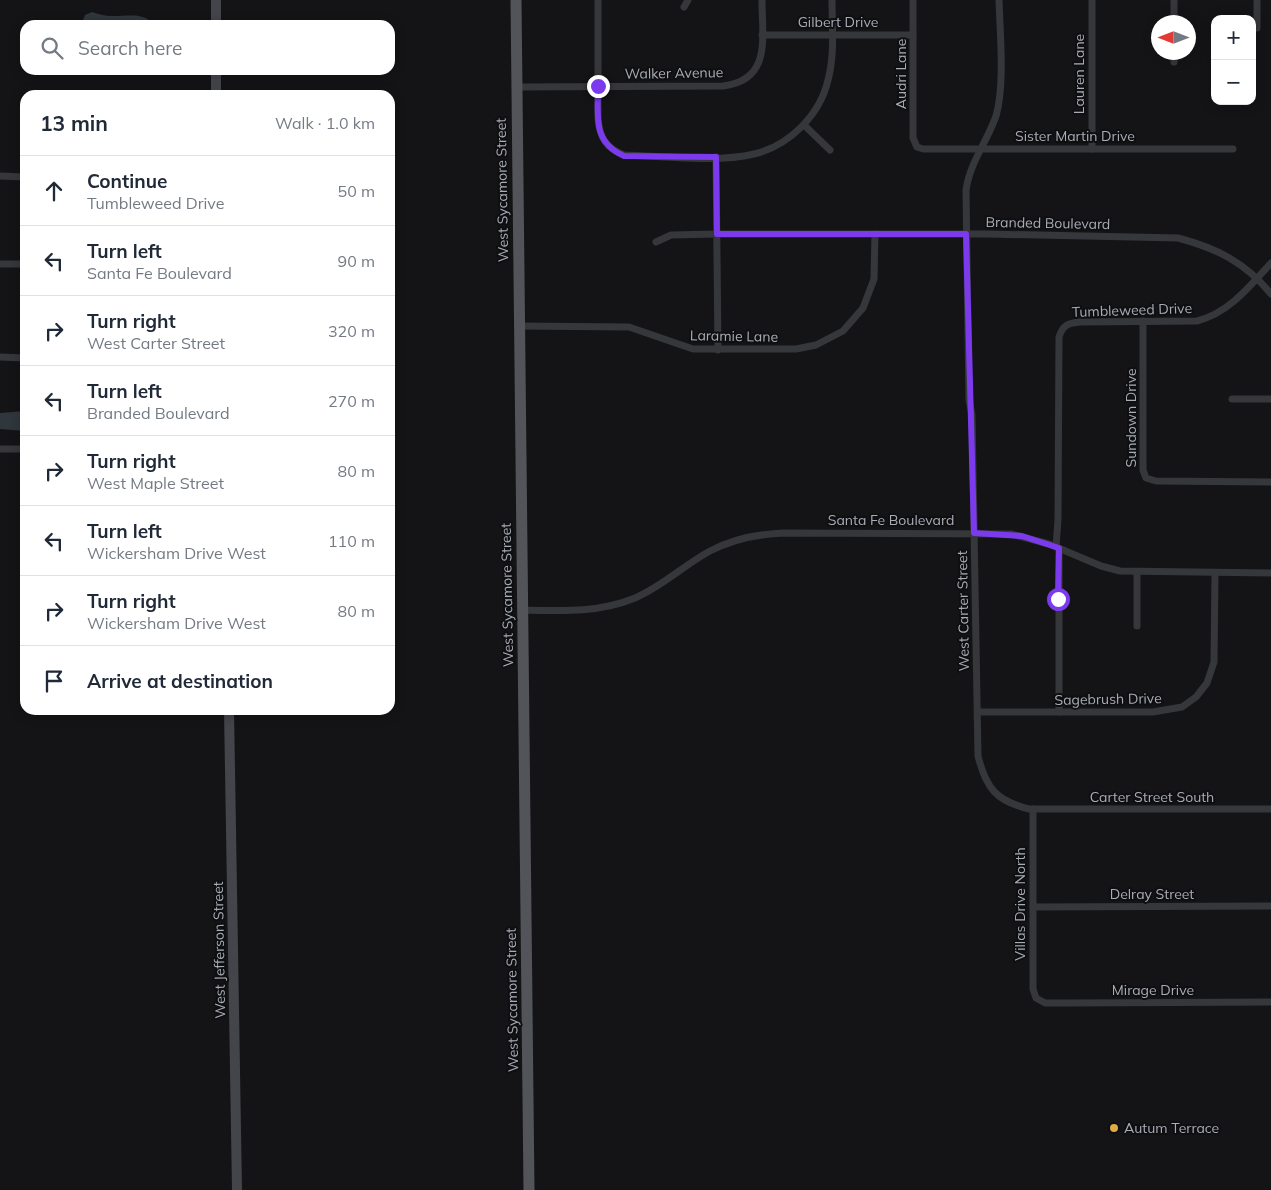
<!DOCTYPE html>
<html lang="en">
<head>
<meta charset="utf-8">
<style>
	body { margin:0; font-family:Mulish,sans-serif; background:#f6f6f7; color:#1f2937 }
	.controls { position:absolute; right:15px; top:15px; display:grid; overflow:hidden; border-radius:10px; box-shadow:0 2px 12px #0003 }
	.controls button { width:45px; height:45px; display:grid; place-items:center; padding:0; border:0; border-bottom:1px solid #e0e1e3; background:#fff; color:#1f2937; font:25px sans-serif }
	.compass { position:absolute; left:1151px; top:15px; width:45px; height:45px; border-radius:50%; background:#fff; box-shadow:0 2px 12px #0003; rotate:270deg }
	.stop { position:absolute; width:15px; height:15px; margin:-11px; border:4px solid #7c3aed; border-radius:50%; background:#fff }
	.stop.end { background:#7c3aed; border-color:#fff; box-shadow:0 1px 5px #0008 }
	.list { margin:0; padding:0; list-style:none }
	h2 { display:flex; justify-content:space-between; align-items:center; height:65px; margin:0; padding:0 20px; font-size:21px }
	h2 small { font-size:16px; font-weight:400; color:#747a83 }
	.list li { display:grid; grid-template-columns:32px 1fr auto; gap:15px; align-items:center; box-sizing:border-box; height:70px; padding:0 20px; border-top:1px solid #e0e1e3 }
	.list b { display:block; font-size:19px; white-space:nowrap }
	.list p { margin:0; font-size:16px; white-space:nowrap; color:#747a83 }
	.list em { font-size:16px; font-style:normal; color:#747a83 }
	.icon { flex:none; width:28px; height:28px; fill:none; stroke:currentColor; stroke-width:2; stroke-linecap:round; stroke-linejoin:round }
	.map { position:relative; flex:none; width:1271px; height:1190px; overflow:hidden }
	.search { position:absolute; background:#fff; box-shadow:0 2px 12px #0003; left:20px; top:20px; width:375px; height:55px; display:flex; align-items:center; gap:12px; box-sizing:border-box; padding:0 18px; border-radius:15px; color:#747a83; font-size:19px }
	.panel { position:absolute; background:#fff; box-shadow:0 2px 12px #0003; left:20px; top:90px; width:375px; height:625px; border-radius:15px }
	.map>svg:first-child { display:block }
	.water { fill:#2f373d }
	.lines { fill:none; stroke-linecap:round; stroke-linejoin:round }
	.street { stroke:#36373a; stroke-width:7 }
	.secondary { stroke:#44454a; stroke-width:10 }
	.primary { stroke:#525459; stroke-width:11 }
	.route { stroke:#7c3aed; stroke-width:6 }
	.poi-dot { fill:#deab44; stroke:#0f0f11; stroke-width:2 }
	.labels { text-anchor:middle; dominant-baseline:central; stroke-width:4; stroke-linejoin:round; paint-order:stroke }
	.street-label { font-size:14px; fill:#a8acb5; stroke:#0f0f11 }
	.poi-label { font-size:14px; fill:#a8acb5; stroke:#0f0f11; text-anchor:start }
</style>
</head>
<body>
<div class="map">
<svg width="1271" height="1190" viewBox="0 0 1271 1190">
	<rect width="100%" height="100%" fill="#141416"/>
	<g class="water">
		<path d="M 92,12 C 98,14 105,16 112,16 C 124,17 145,11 153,25 L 81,25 L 85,15 Z"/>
		<polygon points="25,411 25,431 0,429 0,413"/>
	</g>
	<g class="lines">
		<g class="street">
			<path d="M 598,0 L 598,119 C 600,138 606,148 624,155 C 663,156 717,163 754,154 C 789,146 820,115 828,80 C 835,54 832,26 832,0"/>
			<polyline points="913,0 913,138 917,147 923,149 1233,149"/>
			<path d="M 999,0 C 1000,33 1005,85 996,116 C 987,142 970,162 966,190 L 969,400 L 972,415 L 978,756 C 986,788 996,801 1029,809 L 1271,809"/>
			<polyline points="1092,0 1092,149"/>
			<polyline points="684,7 688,0"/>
			<polyline points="1174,22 1174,0"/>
			<polyline points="1257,28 1257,0"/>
			<polyline points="762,35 913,35"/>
			<polyline points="1174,62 1174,52"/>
			<path d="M 516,87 L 723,86 C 772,80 762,38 762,0"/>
			<polyline points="804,125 830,150"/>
			<polyline points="716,157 718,350"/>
			<polyline points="0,176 25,177"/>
			<path d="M 656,242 L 671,235 L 717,234 L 987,234 L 1178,238 C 1216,248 1245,262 1271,294"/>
			<polyline points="0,264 25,264"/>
			<polyline points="1143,321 1143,470 1146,478 1156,481 1271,482"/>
			<polyline points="519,326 629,327 693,349 796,349 816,345 843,331 863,308 874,279 875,234"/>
			<polyline points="0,357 25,358"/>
			<polyline points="1232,399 1271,399"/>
			<polyline points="0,449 25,449"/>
			<path d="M 1056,547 L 1058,520 L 1059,337 C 1063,325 1068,323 1080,322 L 1197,321 C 1229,313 1250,286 1271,263"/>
			<polyline points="1137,572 1137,626"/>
			<path d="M 522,610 C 561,611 599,613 635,598 C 663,586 684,565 710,551 C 733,539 757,534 784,533 L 1011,534 L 1049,544 L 1101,566 L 1120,571 L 1271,573"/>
			<polyline points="978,712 1153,712 1182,707 1196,697 1207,683 1214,662 1215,573"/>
			<polyline points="1059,712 1059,549"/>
			<polyline points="1033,809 1033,989 1036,998 1045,1003 1069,1003 1271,1002"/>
			<polyline points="1033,907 1271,906"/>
		</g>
		<g class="secondary">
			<polyline points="216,0 216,25"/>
			<polyline points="216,70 216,95"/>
			<polyline points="229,710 237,1190"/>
		</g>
		<polyline class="primary" points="516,0 529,1190"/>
	</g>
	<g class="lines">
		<path class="route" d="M 598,86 C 598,116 592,142 624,156 L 716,157 L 717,234 L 966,234 L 974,533 L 1022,536 L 1059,548 L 1058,599"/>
	</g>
	<circle class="poi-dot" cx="1114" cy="1128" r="5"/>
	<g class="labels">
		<g class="street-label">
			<text x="838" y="22">Gilbert Drive</text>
			<text transform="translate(674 73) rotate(-1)">Walker Avenue</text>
			<text transform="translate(901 74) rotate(-90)">Audri Lane</text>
			<text transform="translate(1079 74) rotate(-90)">Lauren Lane</text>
			<text x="1075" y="136">Sister Martin Drive</text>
			<text transform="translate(502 190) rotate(-91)">West Sycamore Street</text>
			<text transform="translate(1048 223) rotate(1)">Branded Boulevard</text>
			<text transform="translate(1132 310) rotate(-2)">Tumbleweed Drive</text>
			<text transform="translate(734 336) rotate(1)">Laramie Lane</text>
			<text transform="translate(1131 418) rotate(-90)">Sundown Drive</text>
			<text x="891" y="520">Santa Fe Boulevard</text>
			<text transform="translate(507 595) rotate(-91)">West Sycamore Street</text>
			<text transform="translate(963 611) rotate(-91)">West Carter Street</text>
			<text transform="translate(1108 699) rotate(-1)">Sagebrush Drive</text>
			<text x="1152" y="797">Carter Street South</text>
			<text x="1152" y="894">Delray Street</text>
			<text transform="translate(1020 904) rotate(-90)">Villas Drive North</text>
			<text transform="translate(219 950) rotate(-91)">West Jefferson Street</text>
			<text x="1153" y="990">Mirage Drive</text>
			<text transform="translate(512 1000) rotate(-91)">West Sycamore Street</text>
		</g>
		<g class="poi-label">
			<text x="1124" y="1128">Autum Terrace</text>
		</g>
	</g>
</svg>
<div class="controls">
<button>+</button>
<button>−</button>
</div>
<svg class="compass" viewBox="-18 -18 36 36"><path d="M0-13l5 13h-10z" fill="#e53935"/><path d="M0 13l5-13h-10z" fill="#747a83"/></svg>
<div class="stop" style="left:1058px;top:599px"></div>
<div class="stop end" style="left:598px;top:86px"></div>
<div class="search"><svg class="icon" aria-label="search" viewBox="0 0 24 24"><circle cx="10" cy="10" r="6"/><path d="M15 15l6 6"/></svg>Search here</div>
<section class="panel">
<h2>13 min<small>Walk · 1.0 km</small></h2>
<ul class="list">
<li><svg class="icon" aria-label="ahead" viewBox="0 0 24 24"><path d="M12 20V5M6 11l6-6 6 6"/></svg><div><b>Continue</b><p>Tumbleweed Drive</p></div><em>50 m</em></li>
<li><svg class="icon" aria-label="left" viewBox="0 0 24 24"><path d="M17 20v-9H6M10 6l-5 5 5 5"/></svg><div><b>Turn left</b><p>Santa Fe Boulevard</p></div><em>90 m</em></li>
<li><svg class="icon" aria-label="right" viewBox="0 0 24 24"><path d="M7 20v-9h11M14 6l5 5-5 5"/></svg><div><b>Turn right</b><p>West Carter Street</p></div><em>320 m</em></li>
<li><svg class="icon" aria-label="left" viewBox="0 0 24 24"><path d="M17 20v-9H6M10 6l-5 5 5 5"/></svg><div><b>Turn left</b><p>Branded Boulevard</p></div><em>270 m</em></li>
<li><svg class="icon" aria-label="right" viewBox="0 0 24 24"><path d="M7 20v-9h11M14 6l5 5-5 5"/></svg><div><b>Turn right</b><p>West Maple Street</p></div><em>80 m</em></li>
<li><svg class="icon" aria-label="left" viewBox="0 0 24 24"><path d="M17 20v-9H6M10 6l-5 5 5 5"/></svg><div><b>Turn left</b><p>Wickersham Drive West</p></div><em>110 m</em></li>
<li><svg class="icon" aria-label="right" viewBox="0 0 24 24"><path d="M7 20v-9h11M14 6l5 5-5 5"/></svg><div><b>Turn right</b><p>Wickersham Drive West</p></div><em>80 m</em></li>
<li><svg class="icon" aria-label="arrive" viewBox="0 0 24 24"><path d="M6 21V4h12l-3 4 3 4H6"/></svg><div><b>Arrive at destination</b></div></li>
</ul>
</section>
</div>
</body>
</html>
